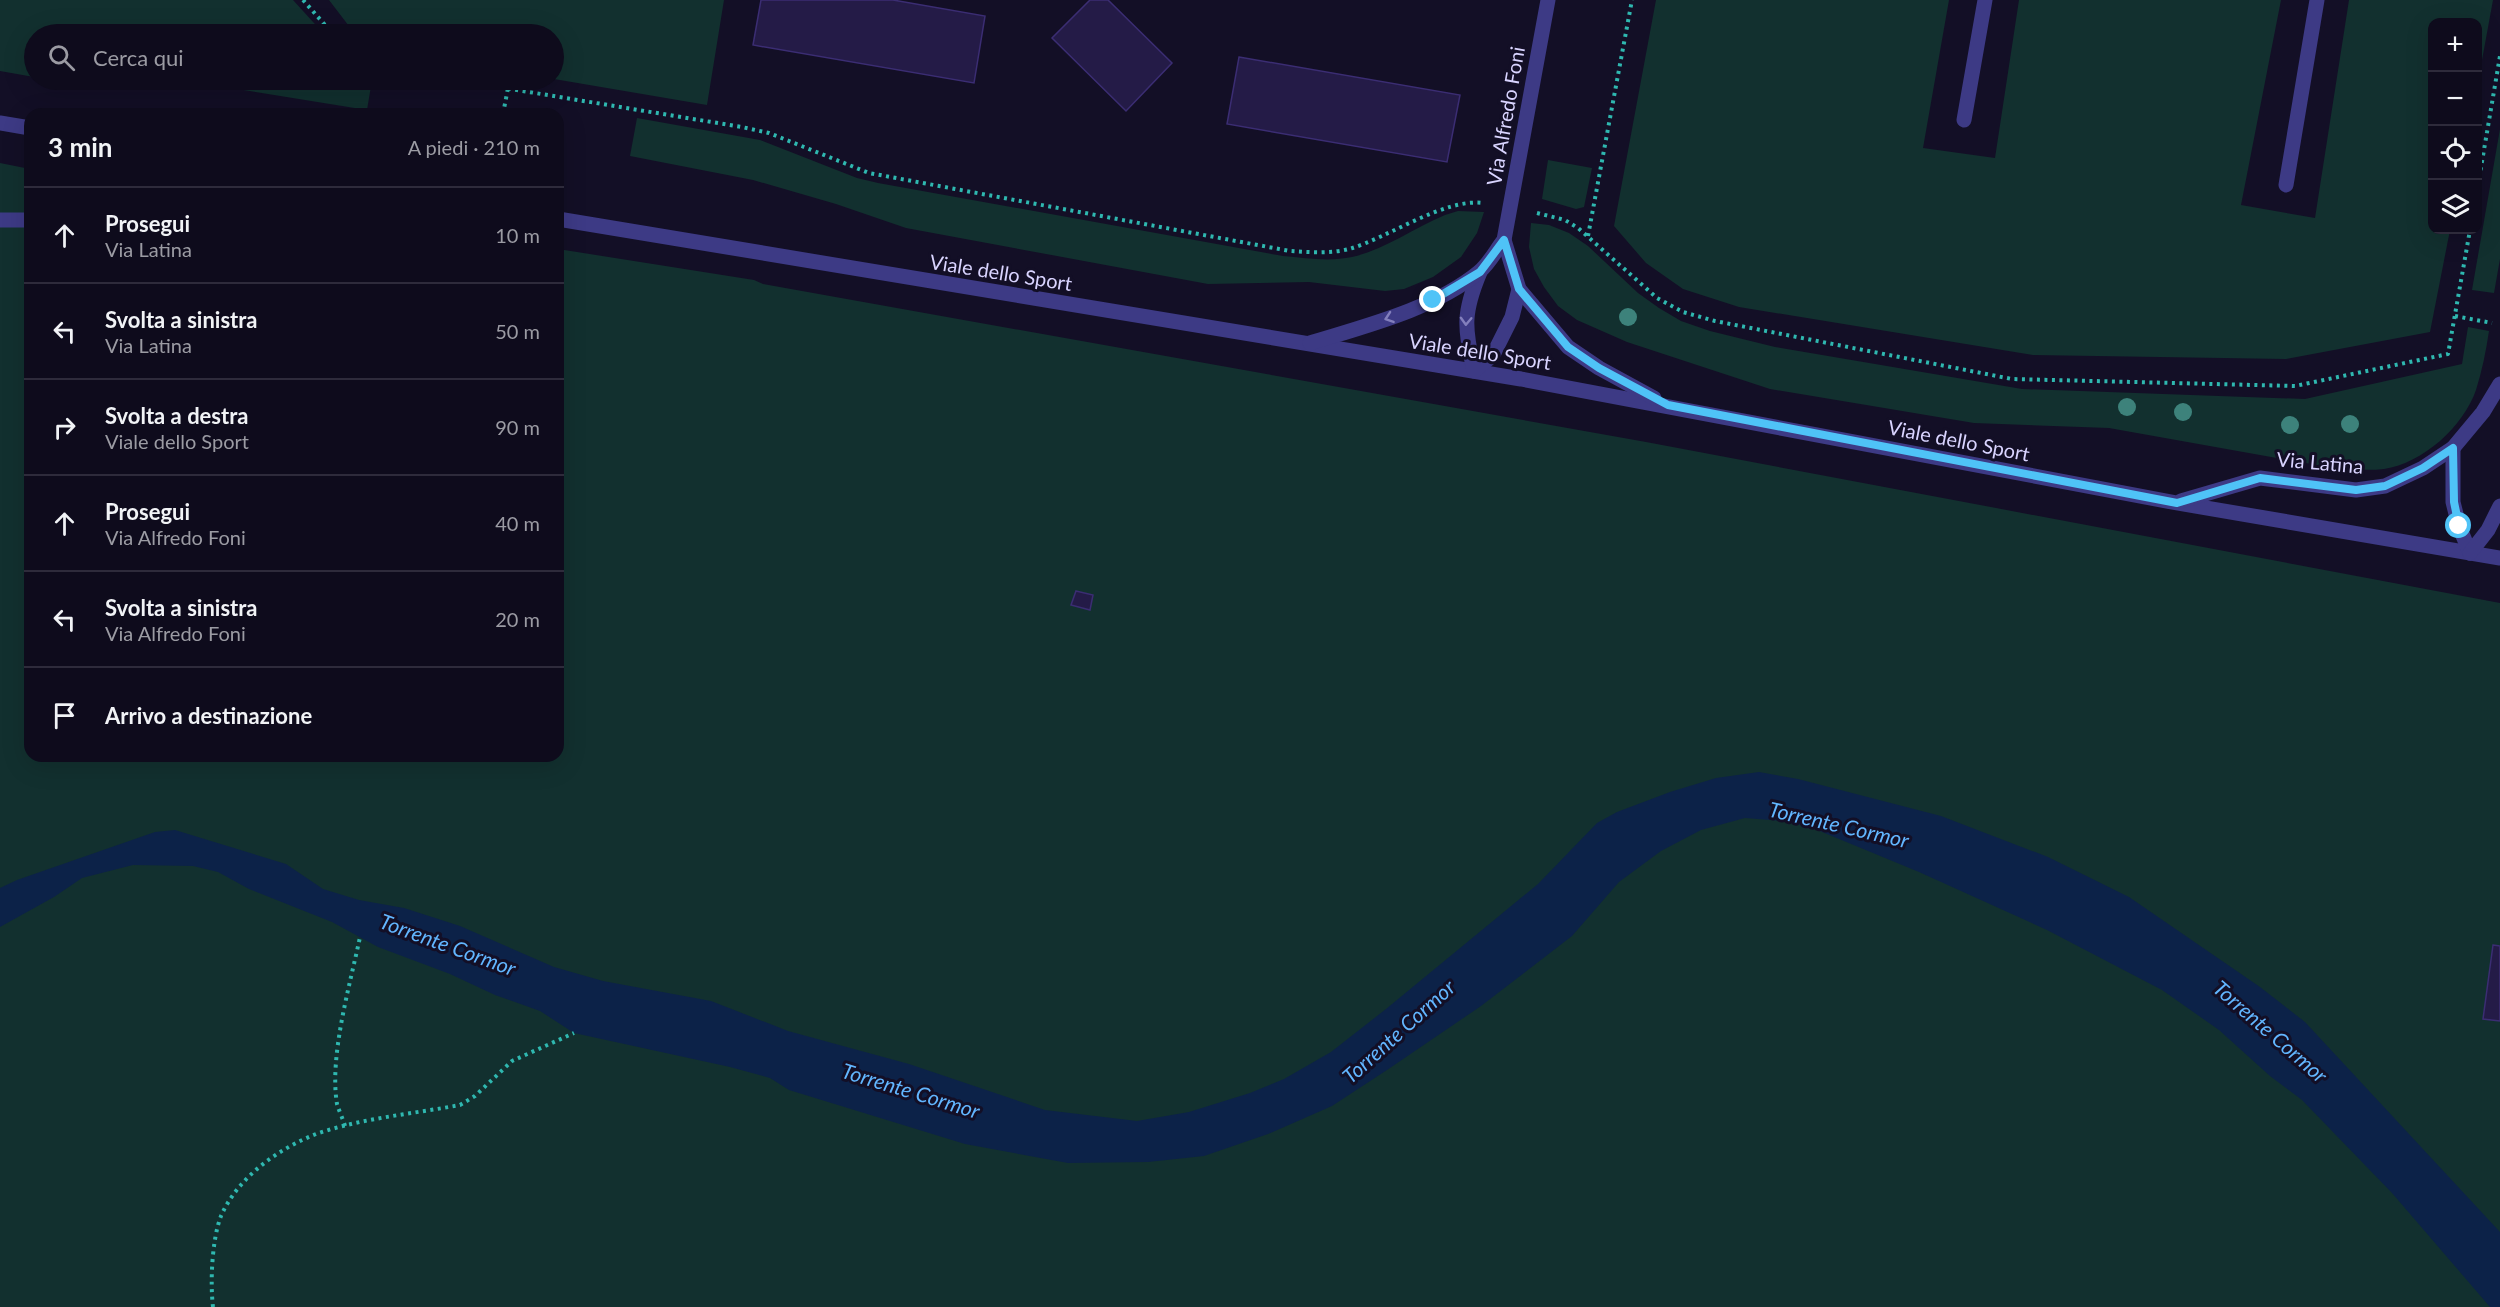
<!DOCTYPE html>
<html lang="it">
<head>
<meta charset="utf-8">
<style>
	body { margin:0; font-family:Lato,sans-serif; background:#1c1929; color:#f1f3f6 }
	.controls { position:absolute; right:18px; top:18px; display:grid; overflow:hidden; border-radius:12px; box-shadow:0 6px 24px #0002 }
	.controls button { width:54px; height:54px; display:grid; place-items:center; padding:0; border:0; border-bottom:2px solid #2e2b3b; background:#0e0b1c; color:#f1f3f6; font:30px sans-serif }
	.stop { position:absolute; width:18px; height:18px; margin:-14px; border:4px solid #4fc3f7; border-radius:50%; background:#fff }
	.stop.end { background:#4fc3f7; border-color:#fff; box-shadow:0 2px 6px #0008 }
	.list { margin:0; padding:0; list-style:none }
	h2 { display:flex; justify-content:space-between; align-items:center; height:78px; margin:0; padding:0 24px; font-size:26px }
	h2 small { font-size:20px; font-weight:400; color:#9b9ba3 }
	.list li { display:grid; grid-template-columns:39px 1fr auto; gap:18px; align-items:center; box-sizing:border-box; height:96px; padding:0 24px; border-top:2px solid #2e2b3b }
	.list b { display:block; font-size:22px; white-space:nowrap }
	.list p { margin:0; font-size:20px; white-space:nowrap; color:#9b9ba3 }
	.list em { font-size:20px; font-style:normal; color:#9b9ba3 }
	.icon { flex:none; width:33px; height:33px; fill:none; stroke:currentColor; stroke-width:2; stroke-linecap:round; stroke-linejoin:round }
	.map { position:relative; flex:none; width:2500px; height:1307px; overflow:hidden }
	.search { position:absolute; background:#0e0b1c; box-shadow:0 6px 24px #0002; left:24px; top:24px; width:540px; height:66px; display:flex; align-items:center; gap:15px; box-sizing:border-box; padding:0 21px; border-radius:33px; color:#9b9ba3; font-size:22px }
	.panel { position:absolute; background:#0e0b1c; box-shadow:0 6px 24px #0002; left:24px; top:108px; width:540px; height:654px; border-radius:18px }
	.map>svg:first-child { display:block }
	.green { fill:#12302f }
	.water { fill:#0c2248 }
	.building { fill:#241b47; stroke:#3b2d73; stroke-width:1.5 }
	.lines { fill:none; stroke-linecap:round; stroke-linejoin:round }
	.path { stroke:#2fb8b0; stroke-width:4; stroke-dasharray:3 4.5; stroke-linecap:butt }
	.minor { stroke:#3d3a85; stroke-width:15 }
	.tree { fill:#3d827b }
	.oneway { stroke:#837fbc }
	.route { stroke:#4fc3f7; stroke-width:8 }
	.labels { text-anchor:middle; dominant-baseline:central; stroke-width:6; stroke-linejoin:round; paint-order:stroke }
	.street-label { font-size:20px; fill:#d9d4ff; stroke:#130f26 }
	.water-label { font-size:21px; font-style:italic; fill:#62b6ff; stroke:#130f26 }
</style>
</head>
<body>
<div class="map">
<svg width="2500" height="1307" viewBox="0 0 2500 1307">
	<rect width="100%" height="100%" fill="#130f26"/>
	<g class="green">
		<polygon points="0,0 293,0 324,34 34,34 34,77 0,71"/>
		<polygon points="329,0 724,0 707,105 554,79 554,34 355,34"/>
		<polygon points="1656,0 1949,0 1923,148 1995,158 2019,0 2281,0 2241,205 2315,218 2349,0 2493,0 2478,82 2478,22 2432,22 2432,230 2450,230 2430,332 2286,359 2033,355 1739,307 1683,289 1646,263 1614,226"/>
		<polygon points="47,80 372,80 367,110 231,88 91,88"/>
		<path d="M 637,118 L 760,140 L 857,178 L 878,183 L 1283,256 C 1306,258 1329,262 1352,257 C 1384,250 1414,228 1445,215 L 1458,211 L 1484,212 L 1477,233 L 1461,257 L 1433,277 L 1404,289 L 1385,291 L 1309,282 L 1208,284 L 906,228 L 836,204 L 753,180 L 630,156 Z"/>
		<polygon points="2500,129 2500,259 2494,293 2472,290"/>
		<polygon points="1548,160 1592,168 1584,207 1576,209 1542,199"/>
		<polygon points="0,163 30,169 30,756 558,756 558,249 754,280 763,284 1646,442 2500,603 2500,1307 0,1307"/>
		<path d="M 1531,223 L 1549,225 L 1569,233 L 1588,246 L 1638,293 L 1659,308 L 1681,321 L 1710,331 L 1775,347 L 2022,389 L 2305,399 L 2462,364 L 2468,327 L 2489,331 C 2486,351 2482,371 2476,390 C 2463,427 2423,463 2384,469 C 2365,471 2346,469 2328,467 L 2109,428 L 1974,423 L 1770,389 L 1627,342 L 1577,320 L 1558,306 L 1544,287 L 1534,269 L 1529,247 Z"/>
	</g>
	<polygon class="water" points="1759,772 1798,779 1941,816 2048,857 2129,897 2260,987 2305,1022 2500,1232 2500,1307 2490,1307 2392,1193 2302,1100 2270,1076 2219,1030 2162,990 2047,930 1919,872 1810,827 1783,821 1745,818 1701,830 1661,851 1619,882 1572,936 1481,1006 1387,1070 1332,1106 1268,1134 1204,1156 1148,1162 1068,1163 965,1144 789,1090 770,1078 730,1067 574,1033 540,1011 495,995 450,974 378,947 332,922 249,889 218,872 193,866 133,865 82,878 54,897 0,927 0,888 17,880 155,832 175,830 286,864 323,889 359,900 404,908 460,926 554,967 603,981 711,1001 788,1031 909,1064 1045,1110 1137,1121 1189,1112 1250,1093 1284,1079 1331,1052 1386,1009 1538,884 1597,823 1617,812 1670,792 1716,778"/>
	<g class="building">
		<polygon points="761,0 893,0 985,16 974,83 753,45"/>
		<polygon points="1090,0 1108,0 1172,63 1126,111 1052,38"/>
		<polygon points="1239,57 1460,95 1447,162 1227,124"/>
		<polygon points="1076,591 1093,595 1090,610 1071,605"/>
		<polygon points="2493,945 2500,946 2500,1021 2483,1019"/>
	</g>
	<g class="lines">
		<g class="path">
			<polyline points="303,0 333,34"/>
			<path d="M 456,80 L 742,127 L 769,133 L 869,173 L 1290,251 C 1309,252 1330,254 1349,249 C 1388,238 1444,198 1483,203"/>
			<polyline points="503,114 508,88"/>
			<polyline points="2478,185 2500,56"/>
			<polyline points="1537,213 1565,220 1578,228 1657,298 1683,312 1715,321 2012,379 2295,386 2448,354 2470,230"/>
			<polyline points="1588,236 1632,0"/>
			<polyline points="2455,316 2492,323"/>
			<path d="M 345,1126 C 343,1119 339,1111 337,1104 C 329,1056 350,985 360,937"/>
			<path d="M 213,1307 C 210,1282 212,1239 221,1216 C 238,1177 278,1149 316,1134 C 362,1118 412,1114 460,1105 L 475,1096 L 512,1061 L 574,1033"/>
		</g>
		<g class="minor">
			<polyline points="1964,120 1985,0"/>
			<polyline points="0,123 30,128"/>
			<polyline points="2286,185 2317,0"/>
			<polyline points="558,219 1521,379 2177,503 2500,558"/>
			<polyline points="0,220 30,220"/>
			<polyline points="1504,240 1519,289 1568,347 1599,368 1654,398"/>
			<path d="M 1480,272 C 1462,315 1465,327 1474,371 L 1493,355 L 1512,317 L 1519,289"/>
			<path d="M 1310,343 C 1365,326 1434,309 1479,272 C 1489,264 1496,250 1504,240 L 1548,0"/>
			<polyline points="2453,448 2453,502 2459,526 2470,553"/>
			<polyline points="2181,501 2260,478 2356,490 2385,486 2423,468 2453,448 2483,412 2500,384"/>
			<polyline points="2470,553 2488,530 2500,506"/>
		</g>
	</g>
	<g class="tree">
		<circle cx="1628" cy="317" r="9"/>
		<circle cx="2127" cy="407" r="9"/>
		<circle cx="2183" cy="412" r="9"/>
		<circle cx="2350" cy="424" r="9"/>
		<circle cx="2290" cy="425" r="9"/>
	</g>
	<defs><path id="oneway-chevron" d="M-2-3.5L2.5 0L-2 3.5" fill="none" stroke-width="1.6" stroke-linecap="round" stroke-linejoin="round" transform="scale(1.5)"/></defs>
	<g class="oneway">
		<use href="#oneway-chevron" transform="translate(1389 318) rotate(161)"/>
		<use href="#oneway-chevron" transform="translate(1466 321) rotate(92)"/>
	</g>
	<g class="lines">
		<polyline class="route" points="1433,300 1480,272 1504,240 1519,289 1568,347 1599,368 1668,405 2177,503 2260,478 2356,490 2385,486 2423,468 2453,448 2454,502 2459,526"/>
	</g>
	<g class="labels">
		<g class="street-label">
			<text transform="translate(1505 116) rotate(-80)">Via Alfredo Foni</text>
			<text transform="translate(1001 272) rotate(9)">Viale dello Sport</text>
			<text transform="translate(1480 351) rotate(9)">Viale dello Sport</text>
			<text transform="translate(1959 440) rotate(11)">Viale dello Sport</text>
			<text transform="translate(2320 462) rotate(5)">Via Latina</text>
		</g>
		<g class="water-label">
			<text transform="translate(1839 824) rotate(13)">Torrente Cormor</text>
			<text transform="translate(448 944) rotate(20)">Torrente Cormor</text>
			<text transform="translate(1398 1031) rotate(-42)">Torrente Cormor</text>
			<text transform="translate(2271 1031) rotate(41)">Torrente Cormor</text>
			<text transform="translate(911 1090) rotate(17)">Torrente Cormor</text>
		</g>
	</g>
</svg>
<div class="controls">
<button>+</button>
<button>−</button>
<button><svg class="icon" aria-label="locate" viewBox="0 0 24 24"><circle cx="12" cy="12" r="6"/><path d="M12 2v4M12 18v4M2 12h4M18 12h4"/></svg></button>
<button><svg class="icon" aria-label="layers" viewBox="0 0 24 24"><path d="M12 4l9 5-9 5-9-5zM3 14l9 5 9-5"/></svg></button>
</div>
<div class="stop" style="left:2459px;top:526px"></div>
<div class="stop end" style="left:1433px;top:300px"></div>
<div class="search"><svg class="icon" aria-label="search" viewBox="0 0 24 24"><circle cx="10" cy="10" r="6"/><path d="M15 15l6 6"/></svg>Cerca qui</div>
<section class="panel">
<h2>3 min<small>A piedi · 210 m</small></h2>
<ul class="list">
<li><svg class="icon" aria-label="ahead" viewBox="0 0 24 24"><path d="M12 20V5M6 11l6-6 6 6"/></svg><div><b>Prosegui</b><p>Via Latina</p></div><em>10 m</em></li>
<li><svg class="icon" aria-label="left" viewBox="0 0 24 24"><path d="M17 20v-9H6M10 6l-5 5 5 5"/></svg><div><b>Svolta a sinistra</b><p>Via Latina</p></div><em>50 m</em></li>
<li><svg class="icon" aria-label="right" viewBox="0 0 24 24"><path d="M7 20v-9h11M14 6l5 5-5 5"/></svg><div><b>Svolta a destra</b><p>Viale dello Sport</p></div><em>90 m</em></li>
<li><svg class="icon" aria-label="ahead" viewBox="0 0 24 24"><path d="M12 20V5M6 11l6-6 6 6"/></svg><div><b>Prosegui</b><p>Via Alfredo Foni</p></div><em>40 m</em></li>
<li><svg class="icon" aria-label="left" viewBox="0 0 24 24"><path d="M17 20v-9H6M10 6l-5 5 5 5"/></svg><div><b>Svolta a sinistra</b><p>Via Alfredo Foni</p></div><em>20 m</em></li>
<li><svg class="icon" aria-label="arrive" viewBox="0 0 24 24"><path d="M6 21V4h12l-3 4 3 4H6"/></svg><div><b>Arrivo a destinazione</b></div></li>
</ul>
</section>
</div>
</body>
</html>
